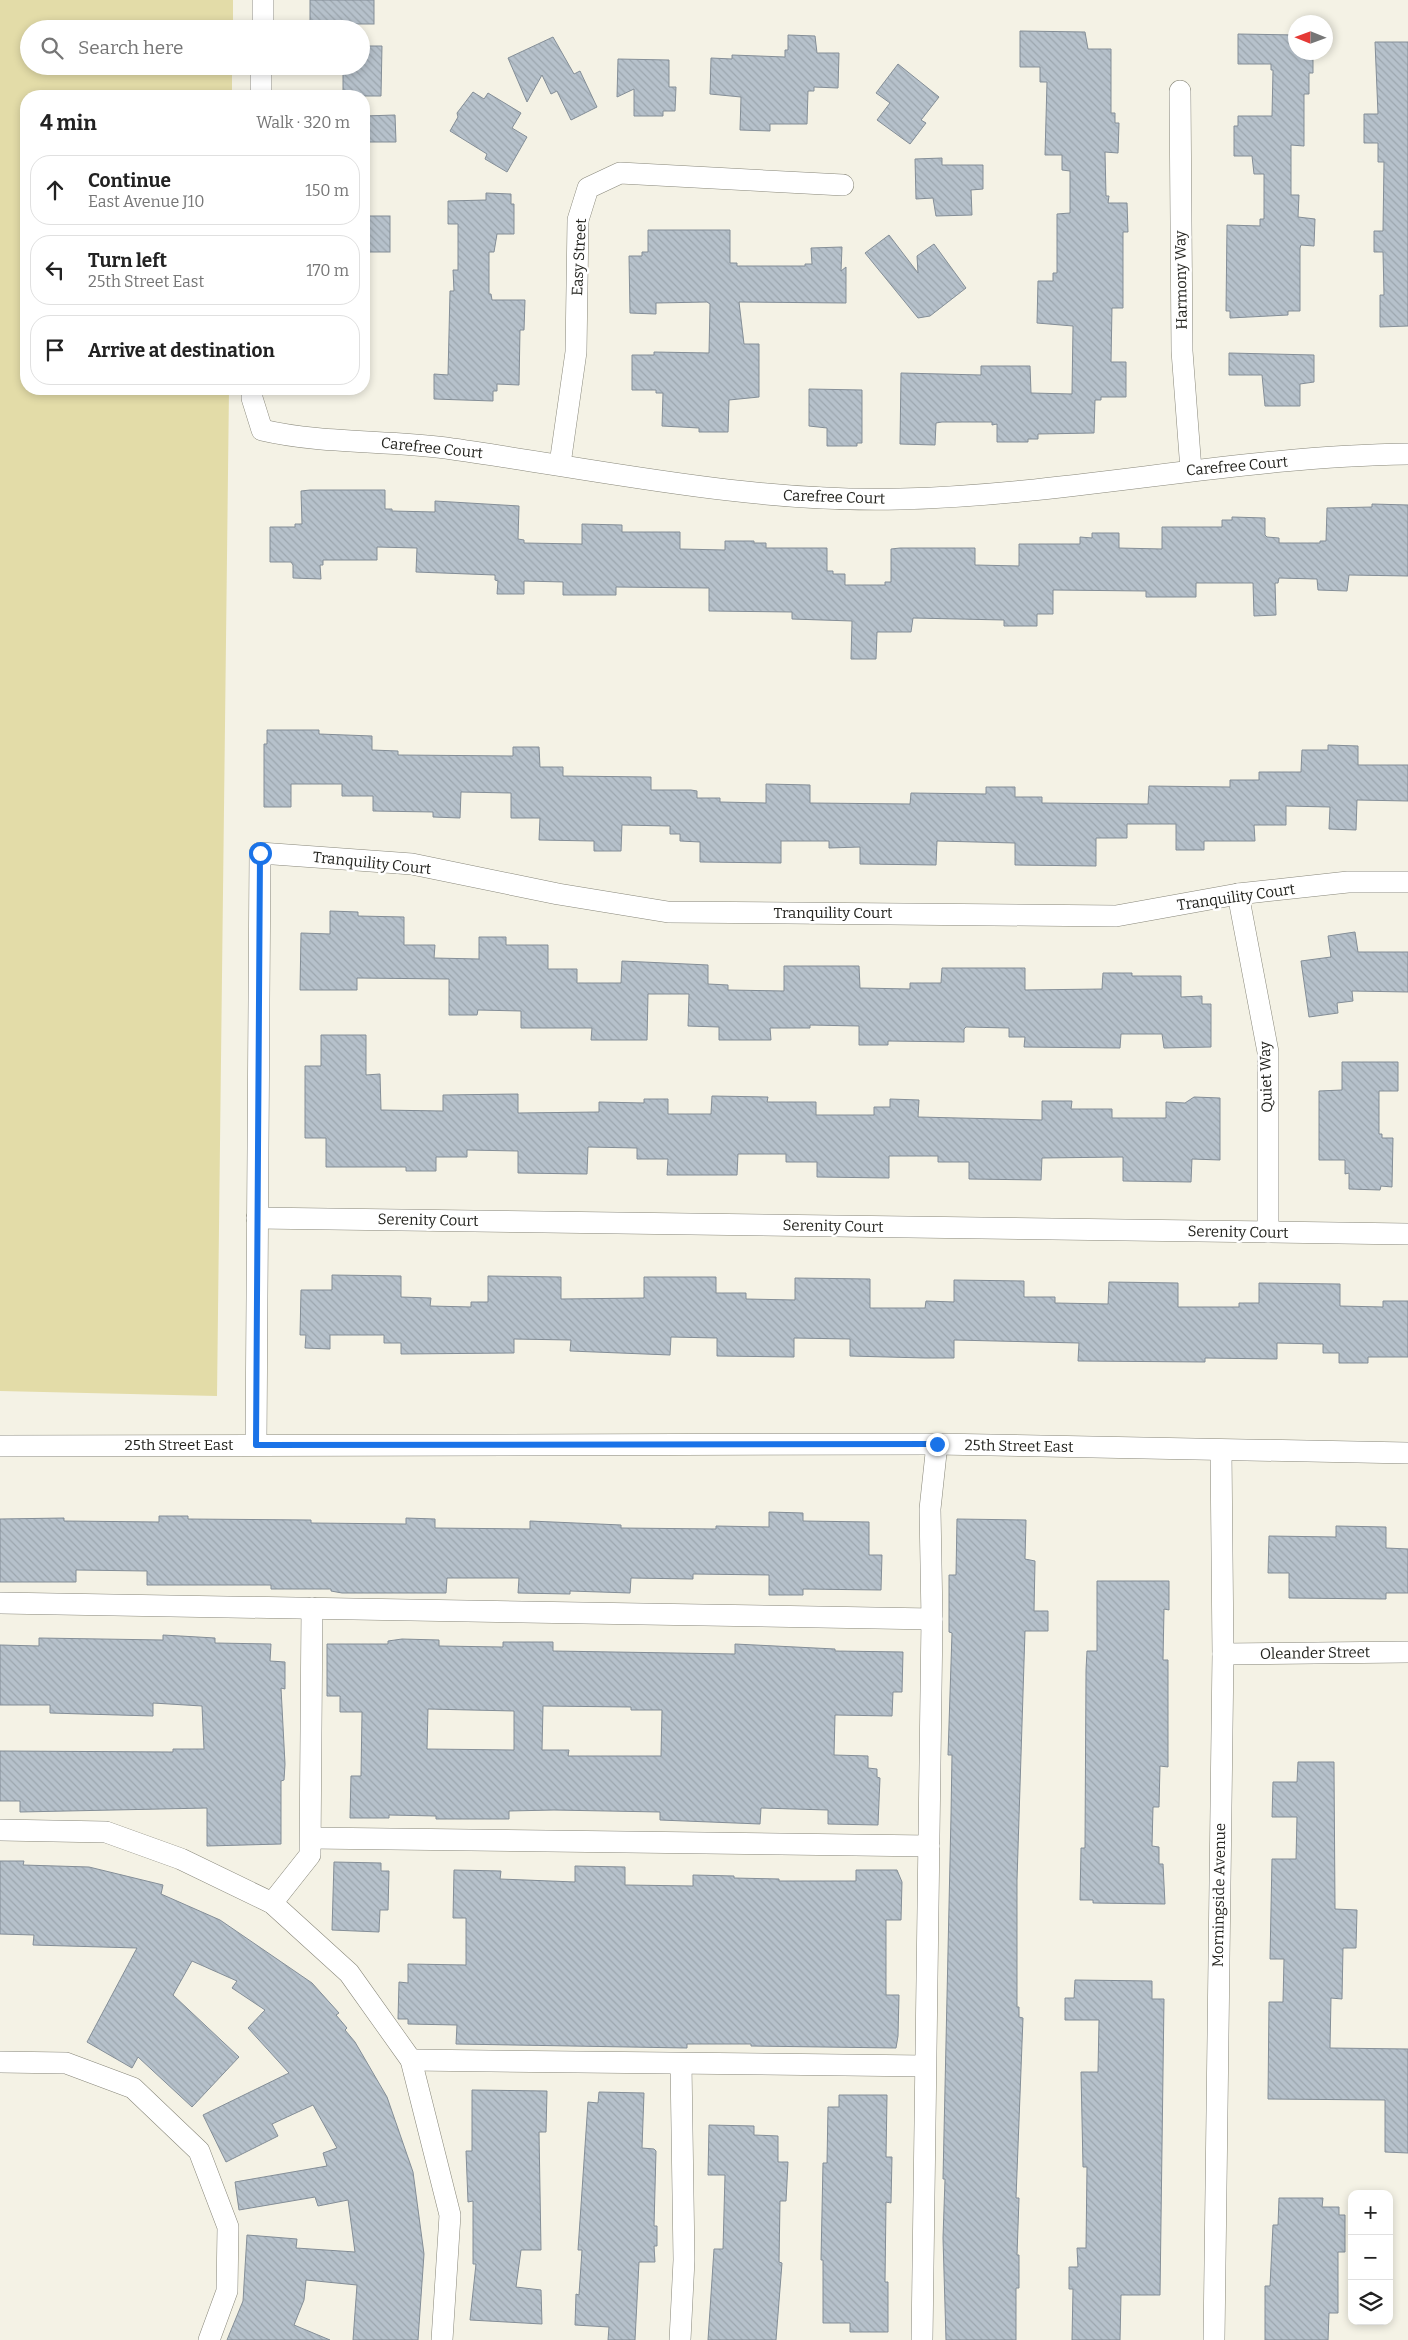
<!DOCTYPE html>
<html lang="en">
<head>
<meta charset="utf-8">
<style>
	body { margin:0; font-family:Bitter,serif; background:#f6f6f6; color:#222 }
	.controls { position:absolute; right:15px; bottom:15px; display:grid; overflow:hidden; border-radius:10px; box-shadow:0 2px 8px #0003 }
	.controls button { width:45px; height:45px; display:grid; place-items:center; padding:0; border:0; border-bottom:1px solid #e0e0e0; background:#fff; color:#222; font:25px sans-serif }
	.compass { position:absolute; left:1288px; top:15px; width:45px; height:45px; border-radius:50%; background:#fff; box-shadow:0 2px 8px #0003; rotate:271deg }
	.stop { position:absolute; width:15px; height:15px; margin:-11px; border:4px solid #1a73e8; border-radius:50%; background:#fff }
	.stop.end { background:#1a73e8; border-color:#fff; box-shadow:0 1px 5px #0008 }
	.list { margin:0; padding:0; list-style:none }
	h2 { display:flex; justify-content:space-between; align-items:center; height:65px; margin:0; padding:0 20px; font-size:21px }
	h2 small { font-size:16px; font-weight:400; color:#767676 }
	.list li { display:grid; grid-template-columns:32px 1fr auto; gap:15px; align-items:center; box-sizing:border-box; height:70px; margin:0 10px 10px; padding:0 10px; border:1px solid #e0e0e0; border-radius:20px }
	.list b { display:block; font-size:19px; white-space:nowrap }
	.list p { margin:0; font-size:16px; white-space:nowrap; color:#767676 }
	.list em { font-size:16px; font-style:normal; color:#767676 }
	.icon { flex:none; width:28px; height:28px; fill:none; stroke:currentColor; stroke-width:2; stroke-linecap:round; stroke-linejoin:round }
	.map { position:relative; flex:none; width:1408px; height:2340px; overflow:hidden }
	.search { position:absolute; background:#fff; box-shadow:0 2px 8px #0003; left:20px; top:20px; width:350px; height:55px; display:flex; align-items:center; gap:12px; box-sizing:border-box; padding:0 18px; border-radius:28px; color:#767676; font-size:19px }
	.panel { position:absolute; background:#fff; box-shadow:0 2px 8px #0003; left:20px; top:90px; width:350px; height:305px; border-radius:20px }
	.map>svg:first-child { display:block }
	.grass { fill:#e3dca8 }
	.building { fill:url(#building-back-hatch); stroke:#848e97; fill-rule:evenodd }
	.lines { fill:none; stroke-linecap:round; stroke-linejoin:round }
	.minor-casing { stroke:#88877a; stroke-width:22 }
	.minor { stroke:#fff; stroke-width:21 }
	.route { stroke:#1a73e8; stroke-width:6 }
	.labels { text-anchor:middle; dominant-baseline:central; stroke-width:5; stroke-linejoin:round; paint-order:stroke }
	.street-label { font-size:15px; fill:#24241f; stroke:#fff }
</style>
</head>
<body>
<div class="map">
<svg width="1408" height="2340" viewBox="0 0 1408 2340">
	<defs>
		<pattern id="building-back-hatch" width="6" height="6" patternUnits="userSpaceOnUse" patternTransform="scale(1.25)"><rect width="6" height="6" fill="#b6c1cb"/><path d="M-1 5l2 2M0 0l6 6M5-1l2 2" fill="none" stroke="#9ca6ae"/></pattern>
	</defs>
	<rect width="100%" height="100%" fill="#f4f2e5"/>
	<polygon class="grass" points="0,0 233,0 233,29 29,29 29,66 232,66 232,96 26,96 26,389 229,389 217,1396 0,1391"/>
	<g class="building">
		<rect x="310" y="0" width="64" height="24"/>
		<polygon points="1020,31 1085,32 1088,49 1111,49 1111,113 1115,113 1115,123 1119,123 1118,153 1105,152 1106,196 1109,196 1108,203 1127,203 1128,232 1123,232 1123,308 1112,308 1111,362 1126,362 1126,397 1101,397 1101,400 1095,400 1094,433 1038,434 1038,439 1028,439 1028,442 997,442 997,424 992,425 992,422 942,422 936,423 935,445 900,444 901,373 981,375 981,366 1030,366 1031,393 1072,394 1073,326 1037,323 1038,281 1053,281 1053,273 1057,273 1057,214 1070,213 1070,171 1062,170 1062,155 1045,155 1047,82 1040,82 1040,67 1020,67"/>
		<polygon points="1238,34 1296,35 1296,52 1313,52 1313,73 1309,73 1309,94 1304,94 1304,146 1291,145 1291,195 1299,195 1298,217 1315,219 1314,246 1301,245 1300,248 1300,311 1288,311 1288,315 1230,318 1230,311 1226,311 1227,225 1260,226 1260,219 1264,219 1264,174 1254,174 1252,156 1234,156 1234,126 1238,126 1238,116 1272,116 1273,70 1271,70 1271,64 1238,64"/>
		<polygon points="788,35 815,36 817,53 839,53 838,88 814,87 814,91 808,91 807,124 770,124 770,131 740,130 741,97 710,94 711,58 732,59 732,55 785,57 785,50 788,50"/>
		<polygon points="553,37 574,74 580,71 597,107 571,120 557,91 551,94 542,75 527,102 508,58"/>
		<polygon points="1375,42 1408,42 1408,326 1380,327 1380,295 1384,295 1383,252 1374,252 1374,231 1383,231 1384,162 1378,162 1378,143 1364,143 1364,114 1378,114"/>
		<polygon points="361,46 382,46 381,96 343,96 343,66 361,66"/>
		<polygon points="618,59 669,60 669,87 676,87 675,111 663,111 663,116 634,116 634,89 617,97"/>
		<polygon points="898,64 939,97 921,120 926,123 910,144 877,120 890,103 876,93"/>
		<polygon points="473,92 484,99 488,93 521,113 512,128 527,137 507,172 485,159 487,154 450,131 458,117 457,113"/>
		<polygon points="395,115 396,142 364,142 364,116"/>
		<polygon points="942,158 942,165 983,165 983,189 971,190 972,215 936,216 933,198 916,199 915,159"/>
		<polygon points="486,193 511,194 511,204 514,204 514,234 497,234 494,252 489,252 489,294 491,294 492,300 525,300 524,330 520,330 519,385 497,384 497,391 493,391 493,401 434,399 434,374 448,375 450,291 454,291 453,270 458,270 458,224 448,224 448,201 486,200"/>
		<rect x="364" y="216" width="26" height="36"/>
		<polygon points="648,230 730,230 730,263 737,263 737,266 805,266 805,264 812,264 811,248 842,247 841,271 846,267 846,303 739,302 744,344 759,344 759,397 729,400 728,432 699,432 699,428 662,426 663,393 656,393 656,390 632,390 632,355 654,355 654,352 709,353 710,304 707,302 656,303 656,314 630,313 629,256 642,256 642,252 648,252"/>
		<polygon points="889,235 918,273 917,256 934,244 966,288 930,316 918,318 865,253"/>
		<polygon points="1229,353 1314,355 1314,382 1300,384 1300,406 1265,406 1262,375 1229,375"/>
		<polygon points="809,389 862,390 862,443 857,443 857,446 827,446 827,428 809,426"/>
		<polygon points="310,490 385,490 385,509 392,509 392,511 435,512 435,501 519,506 518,539 524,540 524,543 582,544 582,524 622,525 622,532 680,532 680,549 725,550 725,541 754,541 754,543 766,543 766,548 827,548 827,571 833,571 833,574 845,574 845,585 885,585 885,582 891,582 891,549 900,548 975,548 975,565 1019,566 1019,544 1080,544 1080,537 1092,538 1092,533 1119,533 1119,548 1162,549 1162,527 1222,527 1222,520 1232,520 1232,517 1265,518 1265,535 1267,537 1279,538 1279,543 1320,543 1320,541 1326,541 1327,508 1372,507 1372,504 1408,505 1408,576 1349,575 1347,591 1318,590 1317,579 1279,578 1278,583 1275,583 1276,615 1254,616 1253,583 1196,583 1196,597 1146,597 1146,591 1053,590 1053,614 1037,614 1037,626 1004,626 1004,620 913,618 911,632 877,632 876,659 851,659 852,621 792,619 792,612 709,611 709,588 616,587 616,595 563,595 563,582 524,581 524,594 497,594 498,581 495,580 495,575 416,572 417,548 377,547 377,560 323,560 323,565 320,565 321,579 293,578 293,565 291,562 270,562 270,527 295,527 295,524 302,524 301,491"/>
		<polygon points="267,730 319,730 319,734 372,736 372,750 398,751 398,755 513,756 513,747 539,747 540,767 563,767 563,776 651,777 651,790 691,790 697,791 697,798 720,798 720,802 766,803 766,784 810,785 810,803 910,804 911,793 986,794 986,787 1015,787 1015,797 1042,797 1042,803 1148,804 1149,786 1230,787 1230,780 1259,780 1259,772 1301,772 1302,750 1328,750 1328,745 1358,746 1358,765 1408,765 1408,801 1357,800 1356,830 1329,829 1330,807 1286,806 1286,825 1254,825 1255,841 1204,841 1204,850 1176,850 1176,824 1127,824 1127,838 1096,838 1096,866 1015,865 1015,843 937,841 936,865 860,864 860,847 829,848 829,841 781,841 781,863 700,862 700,842 680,841 680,834 670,834 670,826 622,825 621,851 594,851 594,841 539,840 540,818 511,818 511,793 461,792 460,818 433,817 433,812 373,811 373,796 342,796 342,784 291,784 291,807 264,807 264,744 267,744"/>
		<polygon points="330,911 358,912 358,916 404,917 404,945 435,945 434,958 479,959 479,937 506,937 506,945 548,945 548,969 577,969 577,983 621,983 622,961 708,965 708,984 728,985 728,990 784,991 784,966 859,966 860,988 910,989 910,983 941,983 942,968 1025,968 1025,990 1102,989 1103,973 1132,973 1132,976 1181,976 1181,997 1202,996 1202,1004 1211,1004 1211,1047 1164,1048 1162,1034 1121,1034 1120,1048 1024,1047 1025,1037 1009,1037 1009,1028 966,1027 964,1029 964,1042 888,1041 888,1045 859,1045 859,1026 810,1025 810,1028 770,1028 771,1040 719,1040 719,1027 688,1026 689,994 648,994 647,1040 591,1040 592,1028 521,1028 521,1011 478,1010 477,1015 449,1015 449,979 357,978 357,990 300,990 301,933 330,934"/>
		<polygon points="1355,932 1358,952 1408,952 1408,992 1352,991 1353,1001 1337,1003 1338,1013 1309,1017 1301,961 1331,957 1328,936"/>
		<polygon points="321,1035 366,1035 366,1075 380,1074 381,1110 443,1111 443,1095 518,1094 518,1113 599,1112 599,1102 644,1103 644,1099 668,1099 668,1114 711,1114 712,1096 768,1097 767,1102 816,1102 816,1115 874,1115 874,1107 890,1107 890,1099 919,1100 918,1117 1042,1120 1042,1101 1072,1101 1071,1109 1112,1109 1112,1118 1166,1118 1166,1102 1185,1103 1194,1097 1220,1098 1220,1160 1192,1159 1191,1182 1123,1181 1123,1157 1042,1158 1041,1180 969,1179 969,1162 938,1162 938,1156 889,1156 889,1178 817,1177 817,1162 786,1162 786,1154 738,1154 737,1175 667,1175 668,1159 637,1159 637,1148 588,1147 587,1174 518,1173 518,1151 467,1150 467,1157 436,1157 436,1171 406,1171 406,1167 326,1167 326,1138 305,1138 305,1066 321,1066"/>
		<polygon points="1342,1062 1398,1062 1398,1091 1379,1091 1379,1134 1382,1134 1382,1138 1393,1138 1392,1187 1381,1186 1380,1190 1349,1189 1349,1173 1345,1174 1345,1160 1319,1160 1319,1091 1342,1090"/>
		<polygon points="332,1275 401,1276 401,1297 431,1298 430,1306 471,1307 471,1302 488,1302 488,1276 561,1277 561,1299 644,1298 644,1277 716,1277 716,1293 746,1293 746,1299 795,1300 795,1278 870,1279 870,1308 925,1308 926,1301 954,1302 954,1280 1024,1281 1024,1297 1055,1297 1055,1303 1108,1304 1109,1282 1178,1283 1178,1307 1239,1307 1239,1303 1259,1303 1259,1283 1340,1284 1340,1306 1383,1307 1383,1301 1408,1301 1408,1357 1368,1357 1368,1363 1339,1363 1339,1353 1323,1353 1323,1344 1277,1343 1277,1359 1205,1358 1205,1362 1078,1361 1079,1343 954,1340 954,1358 925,1358 850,1356 850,1339 794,1338 794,1357 717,1356 717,1338 671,1337 670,1355 570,1351 571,1340 514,1339 514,1353 401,1354 401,1343 384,1343 384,1335 330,1335 330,1349 305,1348 306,1335 300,1335 301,1290 332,1290"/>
		<polygon points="769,1512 803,1513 803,1521 869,1522 869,1555 882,1555 881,1590 803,1589 803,1595 769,1595 769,1575 693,1574 693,1579 631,1578 630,1593 570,1591 570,1594 518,1593 519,1578 447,1578 446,1593 342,1593 331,1591 331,1589 271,1589 271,1585 147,1585 147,1571 76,1570 76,1582 0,1582 0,1519 64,1518 64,1521 159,1522 159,1516 188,1516 188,1519 311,1520 311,1523 406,1524 406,1518 435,1519 435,1528 530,1529 530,1521 621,1525 621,1528 716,1529 716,1526 769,1527"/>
		<polygon points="957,1519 1026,1520 1025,1559 1035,1561 1034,1611 1048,1611 1048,1631 1025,1631 1017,1880 1017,2007 1019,2007 1019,2017 1023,2018 1016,2198 1019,2198 1017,2255 1019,2255 1019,2288 1016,2288 1016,2340 946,2340 943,2238 945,2179 943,2179 951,1815 952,1755 948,1755 952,1633 949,1632 949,1575 956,1575"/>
		<polygon points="1336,1526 1386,1527 1386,1548 1408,1549 1408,1593 1386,1593 1386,1599 1289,1598 1289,1573 1268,1573 1269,1536 1336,1537"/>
		<polygon points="1097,1581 1169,1581 1169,1610 1164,1609 1163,1660 1168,1660 1168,1767 1160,1766 1159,1807 1153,1807 1152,1846 1159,1847 1159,1864 1163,1864 1165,1904 1093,1903 1093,1900 1080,1900 1081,1848 1085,1848 1086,1670 1087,1651 1097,1651"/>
		<polygon points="163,1635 215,1638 215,1643 271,1644 270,1661 285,1662 285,1689 281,1688 285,1764 284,1780 281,1781 281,1844 207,1846 207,1808 20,1812 20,1801 0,1801 0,1751 173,1752 173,1749 204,1749 202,1706 153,1703 153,1716 50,1713 50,1705 0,1705 0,1645 39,1646 39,1638 163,1640"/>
		<path d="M 402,1639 L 439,1640 L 439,1646 L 503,1647 L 503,1642 L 553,1642 L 553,1651 L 735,1654 L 735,1644 L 835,1649 L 835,1651 L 903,1652 L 902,1692 L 893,1692 L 892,1716 L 835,1715 L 834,1755 L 868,1756 L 868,1768 L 877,1769 L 877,1777 L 880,1778 L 878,1825 L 828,1824 L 828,1810 L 761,1808 L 760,1824 L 660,1820 L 660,1812 L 554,1810 L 509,1811 L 509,1819 L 436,1819 L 436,1816 L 389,1815 L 389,1818 L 350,1818 L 351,1776 L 361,1776 L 362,1712 L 340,1712 L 340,1696 L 327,1696 L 327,1644 L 388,1644 L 388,1641 ZM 543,1706 L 631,1707 L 631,1710 L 662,1710 L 661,1756 L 568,1756 L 569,1750 L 542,1750 ZM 428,1709 L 514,1711 L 514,1750 L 427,1749 Z"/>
		<polygon points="1298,1762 1334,1762 1335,1909 1357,1910 1356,1948 1343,1948 1342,1999 1331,1998 1330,2048 1408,2049 1408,2153 1385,2152 1385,2100 1268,2099 1269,2002 1283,2002 1284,1959 1270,1959 1272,1859 1296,1859 1297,1817 1272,1817 1273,1782 1297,1782"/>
		<polygon points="0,1861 24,1861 23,1865 89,1867 163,1885 161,1894 220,1920 312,1983 339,2013 336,2015 347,2028 345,2030 355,2042 387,2097 413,2172 424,2254 418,2340 353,2340 357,2285 306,2280 304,2300 294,2325 330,2340 227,2340 243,2301 247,2235 297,2239 296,2248 355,2252 348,2200 318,2206 315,2197 239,2210 235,2182 327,2166 323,2153 337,2148 313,2105 272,2124 278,2136 226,2162 203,2115 289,2073 248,2028 265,2010 232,1988 237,1981 192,1961 173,1995 239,2057 192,2107 138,2057 132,2068 87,2042 137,1948 33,1945 34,1935 0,1934"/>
		<polygon points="334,1862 381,1863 381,1871 389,1871 388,1910 380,1910 379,1932 332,1930"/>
		<polygon points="575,1866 625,1867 625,1885 693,1886 693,1875 734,1876 734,1878 779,1879 779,1881 856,1881 856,1870 897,1870 902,1882 901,1920 886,1920 886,1995 899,1995 898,2036 896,2048 751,2046 751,2044 687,2044 687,2048 456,2044 457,2025 408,2024 408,2019 398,2019 399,1982 408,1983 408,1964 466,1965 466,1918 453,1918 454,1870 501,1871 500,1879 575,1882"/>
		<polygon points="1075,1980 1152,1981 1152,1999 1164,1999 1160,2295 1121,2295 1120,2340 1072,2340 1073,2289 1069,2289 1069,2267 1078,2267 1077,2248 1086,2248 1087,2167 1083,2167 1081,2072 1098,2072 1099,2020 1065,2020 1065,1998 1074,1998"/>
		<polygon points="472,2090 547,2091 546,2132 539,2132 541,2250 521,2250 516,2287 541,2290 542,2324 470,2320 476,2264 473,2264 473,2201 468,2202 466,2151 472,2151"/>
		<polygon points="599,2092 644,2093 642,2148 654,2149 656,2151 654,2226 657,2226 657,2246 654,2246 655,2262 639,2262 635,2340 608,2340 609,2327 575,2325 576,2294 579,2295 582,2250 578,2250 588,2102 598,2103"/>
		<polygon points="839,2095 887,2095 886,2157 892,2157 891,2203 886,2202 885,2282 888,2282 888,2332 850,2332 850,2323 823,2323 823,2260 821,2260 823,2163 827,2163 828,2107 839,2107"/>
		<polygon points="709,2125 754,2126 754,2135 778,2136 778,2162 788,2162 786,2201 780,2201 779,2262 782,2263 776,2340 708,2340 714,2249 723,2249 725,2175 708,2175"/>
		<polygon points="1279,2198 1323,2198 1322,2207 1339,2207 1339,2215 1345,2215 1345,2252 1338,2252 1338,2313 1329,2313 1328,2340 1265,2340 1265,2286 1270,2286 1273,2225 1278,2225"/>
	</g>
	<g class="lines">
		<g class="minor-casing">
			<g id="minor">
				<polyline points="263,29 263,0"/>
				<polyline points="1180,91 1182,351 1191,470"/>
				<polyline points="261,96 261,66"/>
				<path d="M 252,389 L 252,398 L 262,430 C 322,444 385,440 446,448 C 596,469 748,503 900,499 C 1070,495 1238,456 1408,454"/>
				<polyline points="560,464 576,352 578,220 588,188 620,173 843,185"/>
				<polyline points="1238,894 1268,1052 1268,1232"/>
				<polyline points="257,1218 1408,1234"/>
				<polyline points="256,1445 260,853 412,864 558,894 668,912 1116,916 1238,894 1348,882 1408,882"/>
				<polyline points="0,1446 937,1444 1408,1453"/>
				<polyline points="0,1603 932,1619"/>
				<polyline points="1223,1654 1408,1652"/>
				<polyline points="0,1830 106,1832 181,1859 272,1903 349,1973 411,2060 450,2215 442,2340"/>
				<polyline points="311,1838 929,1846"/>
				<polyline points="272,1903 310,1855 312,1608"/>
				<polyline points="411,2060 925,2066"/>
				<polyline points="0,2062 66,2063 133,2088 199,2151 228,2227 227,2291 209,2340"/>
				<polyline points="680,2340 684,2260 681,2064"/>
				<polyline points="922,2340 932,1619 930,1509 937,1444"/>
				<polyline points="1214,2340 1223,1654 1221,1450"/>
			</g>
		</g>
		<use href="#minor" class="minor"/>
	</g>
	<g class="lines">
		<polyline class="route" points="260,853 256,1445 937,1444"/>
	</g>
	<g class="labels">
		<g class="street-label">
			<text transform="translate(579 257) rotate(-87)">Easy Street</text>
			<text transform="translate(1181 280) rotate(-91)">Harmony Way</text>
			<text transform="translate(432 448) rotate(6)">Carefree Court</text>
			<text transform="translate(1237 466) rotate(-5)">Carefree Court</text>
			<text transform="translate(834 497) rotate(2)">Carefree Court</text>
			<text transform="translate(372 863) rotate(6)">Tranquility Court</text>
			<text transform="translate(1236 897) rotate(-8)">Tranquility Court</text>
			<text x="833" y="913">Tranquility Court</text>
			<text transform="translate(1266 1077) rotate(-92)">Quiet Way</text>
			<text transform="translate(428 1220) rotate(1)">Serenity Court</text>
			<text transform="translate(833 1226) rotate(1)">Serenity Court</text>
			<text transform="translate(1238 1232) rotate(1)">Serenity Court</text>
			<text x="179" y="1445">25th Street East</text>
			<text transform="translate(1019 1446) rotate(1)">25th Street East</text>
			<text transform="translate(1315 1653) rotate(-1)">Oleander Street</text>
			<text transform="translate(1219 1895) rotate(-89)">Morningside Avenue</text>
		</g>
	</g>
</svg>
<div class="controls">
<button>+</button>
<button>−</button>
<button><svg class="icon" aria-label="layers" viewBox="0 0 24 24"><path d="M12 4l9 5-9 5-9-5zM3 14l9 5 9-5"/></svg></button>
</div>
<svg class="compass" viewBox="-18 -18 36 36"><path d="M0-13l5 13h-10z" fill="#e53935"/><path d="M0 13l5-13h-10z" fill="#767676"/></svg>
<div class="stop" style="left:260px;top:853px"></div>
<div class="stop end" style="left:937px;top:1444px"></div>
<div class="search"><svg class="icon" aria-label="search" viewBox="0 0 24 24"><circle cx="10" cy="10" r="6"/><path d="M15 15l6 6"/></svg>Search here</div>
<section class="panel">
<h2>4 min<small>Walk · 320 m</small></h2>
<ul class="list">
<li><svg class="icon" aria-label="ahead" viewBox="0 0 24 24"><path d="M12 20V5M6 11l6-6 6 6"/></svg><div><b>Continue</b><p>East Avenue J10</p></div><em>150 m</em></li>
<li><svg class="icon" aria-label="left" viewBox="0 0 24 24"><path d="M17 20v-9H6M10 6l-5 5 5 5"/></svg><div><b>Turn left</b><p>25th Street East</p></div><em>170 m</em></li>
<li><svg class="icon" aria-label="arrive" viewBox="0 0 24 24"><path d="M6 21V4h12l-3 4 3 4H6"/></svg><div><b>Arrive at destination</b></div></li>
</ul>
</section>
</div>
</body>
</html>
